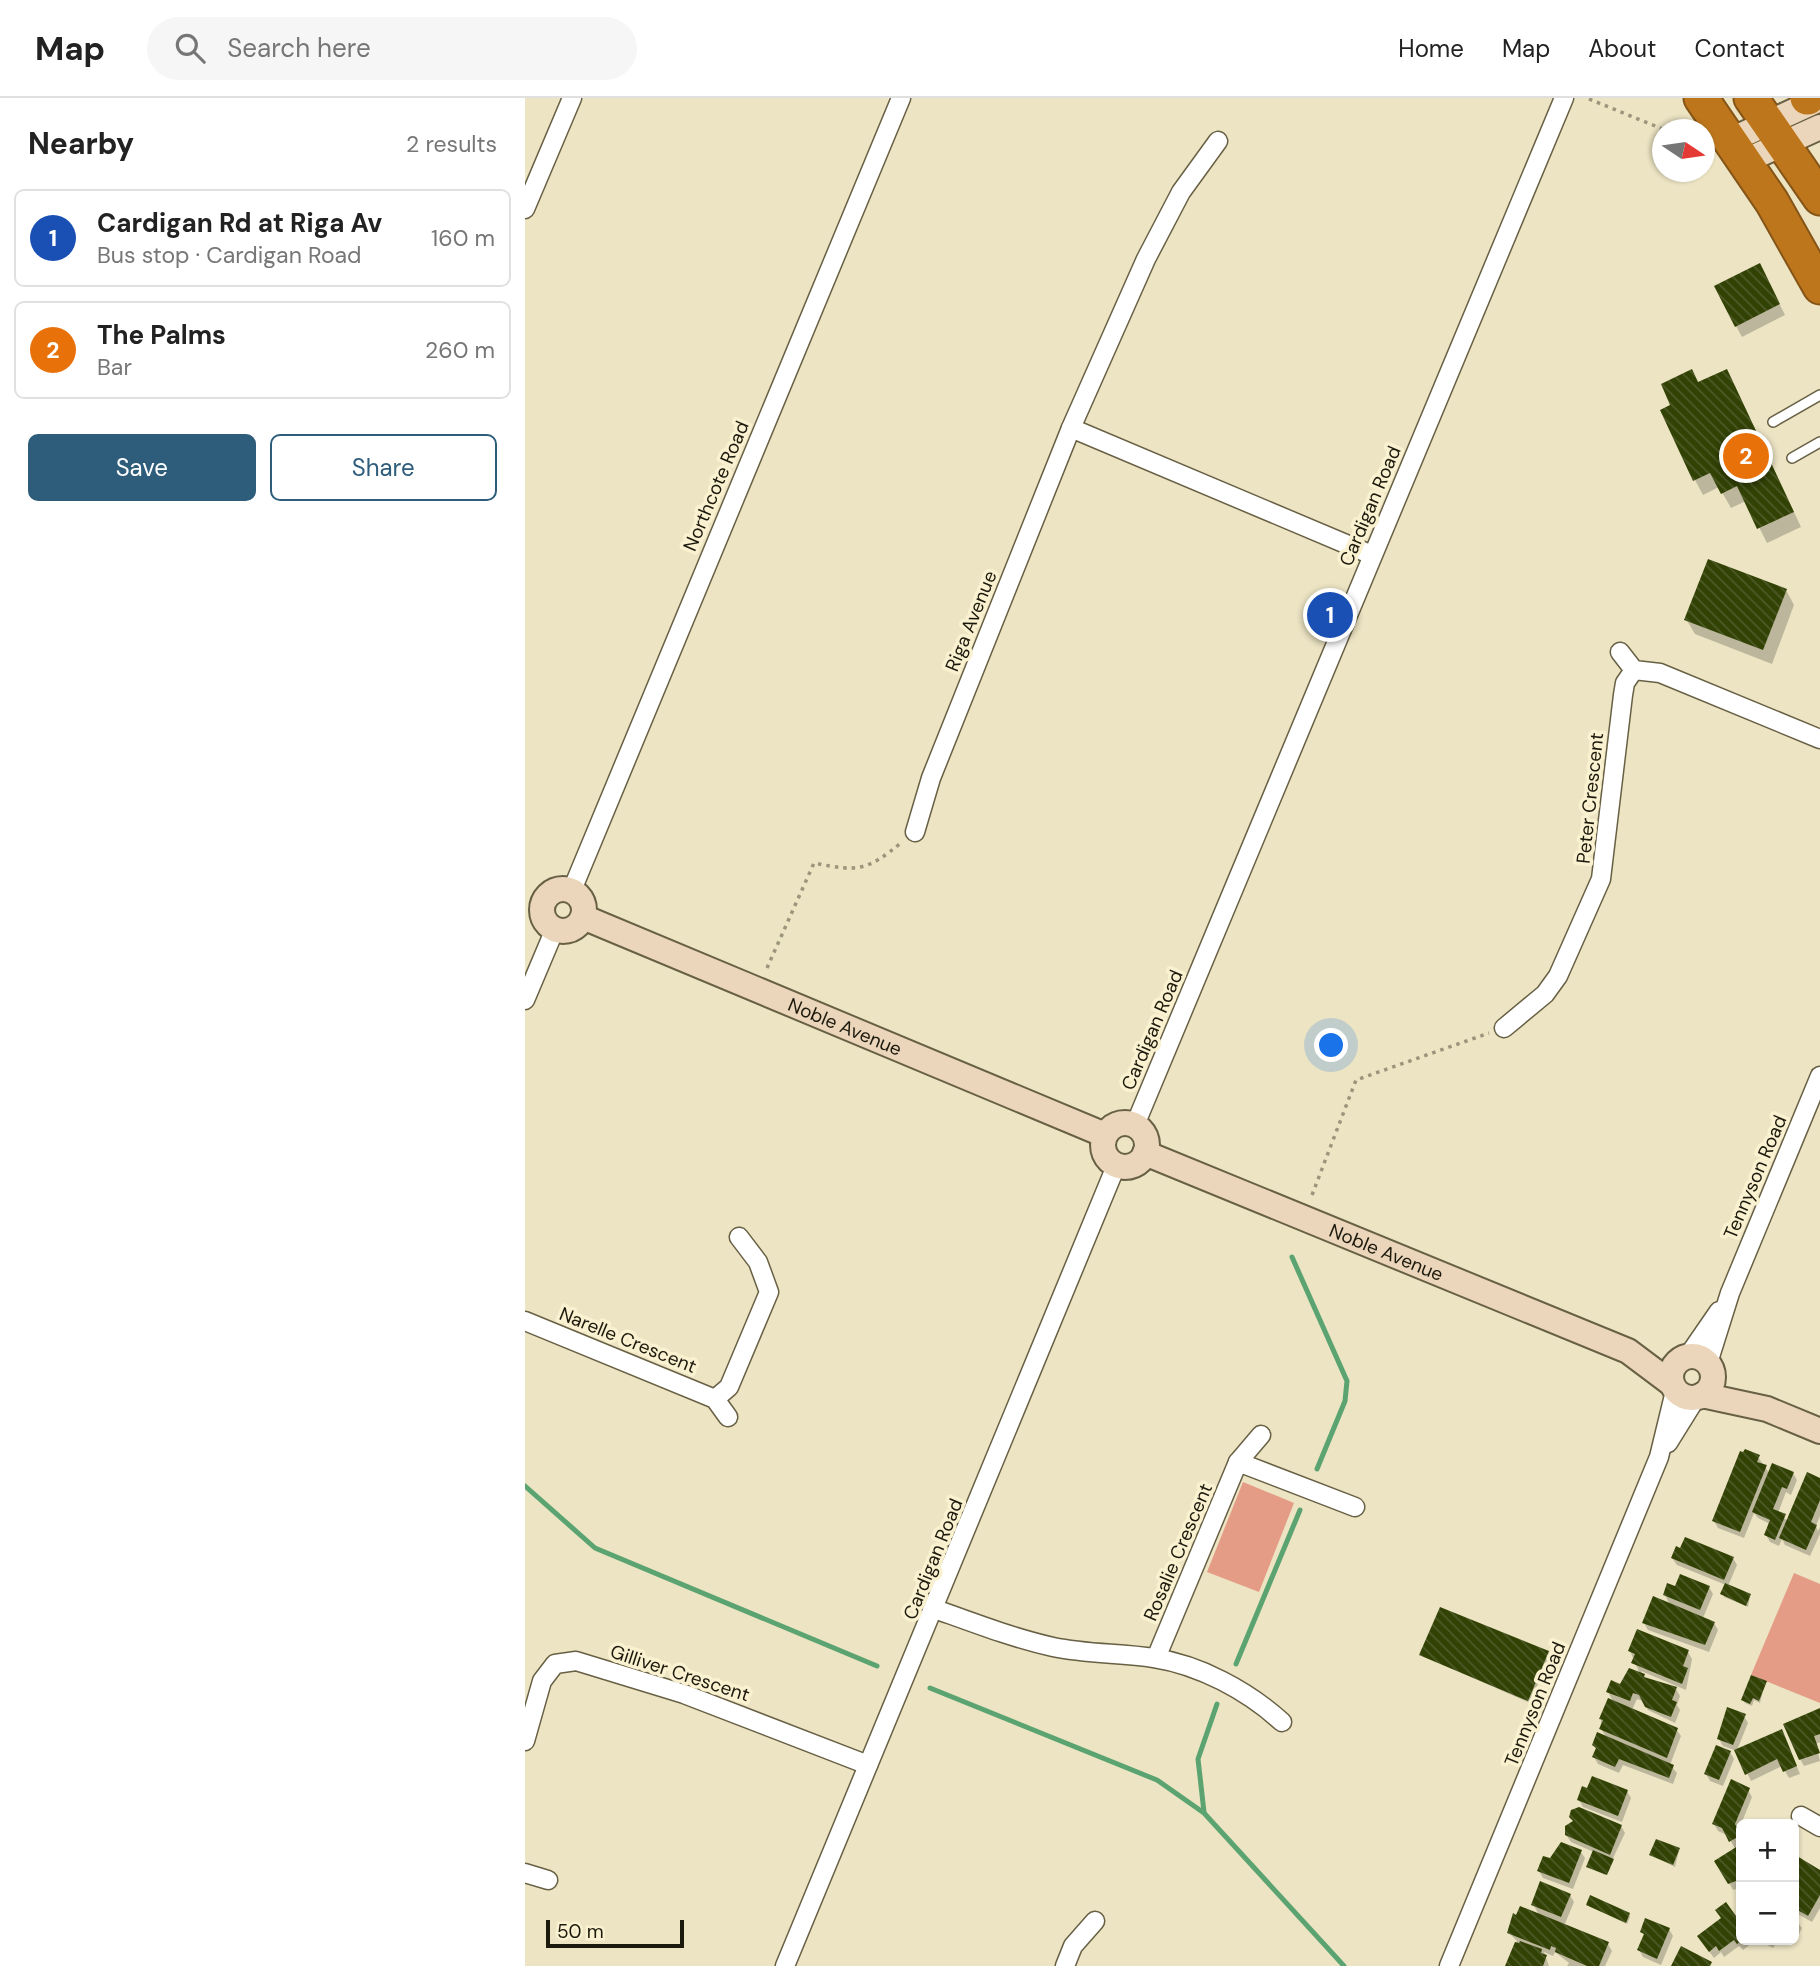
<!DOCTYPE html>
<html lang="en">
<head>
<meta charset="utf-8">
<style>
	body { margin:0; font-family:"DM Sans",sans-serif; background:#f6f6f6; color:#222 }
	.controls { position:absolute; right:21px; bottom:21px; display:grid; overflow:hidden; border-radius:10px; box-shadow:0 2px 5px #0004 }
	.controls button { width:63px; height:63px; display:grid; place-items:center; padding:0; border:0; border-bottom:2px solid #e0e0e0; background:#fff; color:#222; font:35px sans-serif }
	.compass { position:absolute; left:1127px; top:21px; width:63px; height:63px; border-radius:50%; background:#fff; box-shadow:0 2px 5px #0004; rotate:103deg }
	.scale { position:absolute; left:21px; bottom:18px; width:138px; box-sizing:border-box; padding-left:7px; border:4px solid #1c190d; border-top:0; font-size:19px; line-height:24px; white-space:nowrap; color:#1c190d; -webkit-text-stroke:5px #faf1d0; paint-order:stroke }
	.you { position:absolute; left:807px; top:948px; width:24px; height:24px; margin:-18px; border:5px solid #fff; border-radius:50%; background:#1a73e8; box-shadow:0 0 0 10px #1a73e833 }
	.badge { display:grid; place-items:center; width:46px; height:46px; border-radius:50%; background:#2d5d7b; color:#fff; font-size:23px; font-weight:700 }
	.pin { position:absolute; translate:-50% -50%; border:4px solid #fff; box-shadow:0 2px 7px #0006 }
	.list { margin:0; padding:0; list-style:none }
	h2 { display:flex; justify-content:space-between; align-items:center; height:91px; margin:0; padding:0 28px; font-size:30px }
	h2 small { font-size:23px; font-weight:400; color:#767676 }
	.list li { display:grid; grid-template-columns:46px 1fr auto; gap:21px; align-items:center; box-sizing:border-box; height:98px; margin:0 14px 14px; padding:0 14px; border:2px solid #e0e0e0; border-radius:10px }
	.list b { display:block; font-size:26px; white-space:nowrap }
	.list p { margin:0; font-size:23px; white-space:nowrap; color:#767676 }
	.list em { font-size:23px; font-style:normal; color:#767676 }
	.actions { display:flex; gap:14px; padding:21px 28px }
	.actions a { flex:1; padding:16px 0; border:2px solid #2d5d7b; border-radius:10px; text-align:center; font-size:24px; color:#2d5d7b }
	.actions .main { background:#2d5d7b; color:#fff }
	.icon { flex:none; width:38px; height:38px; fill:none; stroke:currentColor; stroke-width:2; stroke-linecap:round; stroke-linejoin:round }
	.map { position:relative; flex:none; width:1295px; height:1868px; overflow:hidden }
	header { display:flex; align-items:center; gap:42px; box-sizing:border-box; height:98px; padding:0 35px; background:#fff; border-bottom:2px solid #e0e0e0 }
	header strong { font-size:33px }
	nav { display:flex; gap:38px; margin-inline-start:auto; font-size:24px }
	.search { width:490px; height:63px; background:#f6f6f6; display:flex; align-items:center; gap:18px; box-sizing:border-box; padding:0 24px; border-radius:38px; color:#767676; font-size:26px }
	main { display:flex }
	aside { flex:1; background:#fff }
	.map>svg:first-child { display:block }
	.green { fill:#e49c86 }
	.shadow { fill:#0003 }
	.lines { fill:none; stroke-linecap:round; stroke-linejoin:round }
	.stream { stroke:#5ba471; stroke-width:5 }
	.building { fill:url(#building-back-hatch) }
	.lane-casing { stroke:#686044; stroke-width:12 }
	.street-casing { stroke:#686044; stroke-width:21 }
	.secondary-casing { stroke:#686044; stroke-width:28 }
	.highway-casing { stroke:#855517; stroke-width:37 }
	.path { stroke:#9b957c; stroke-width:3.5; stroke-dasharray:3.5 5; stroke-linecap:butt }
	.lane { stroke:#fff; stroke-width:9 }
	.street { stroke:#fff; stroke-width:18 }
	.secondary { stroke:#ebd6bb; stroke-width:24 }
	.highway { stroke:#bd761c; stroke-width:33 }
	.labels { text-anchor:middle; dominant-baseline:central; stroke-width:7; stroke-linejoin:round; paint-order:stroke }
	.street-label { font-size:19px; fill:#1c190d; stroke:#faf1d0 }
</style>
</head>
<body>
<header>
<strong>Map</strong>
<div class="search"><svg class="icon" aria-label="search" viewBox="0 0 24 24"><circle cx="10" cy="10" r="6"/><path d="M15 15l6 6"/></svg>Search here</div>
<nav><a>Home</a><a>Map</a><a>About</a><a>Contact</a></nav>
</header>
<main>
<aside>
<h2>Nearby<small>2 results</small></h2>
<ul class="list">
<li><span class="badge" style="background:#1a4fb4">1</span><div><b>Cardigan Rd at Riga Av</b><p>Bus stop · Cardigan Road</p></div><em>160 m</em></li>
<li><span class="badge" style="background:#e8710a">2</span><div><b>The Palms</b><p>Bar</p></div><em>260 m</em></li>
</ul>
<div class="actions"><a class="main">Save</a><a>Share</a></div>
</aside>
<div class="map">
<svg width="1295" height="1868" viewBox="0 0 1295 1868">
	<defs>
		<pattern id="building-back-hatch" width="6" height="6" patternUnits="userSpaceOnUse" patternTransform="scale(1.75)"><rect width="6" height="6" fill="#324204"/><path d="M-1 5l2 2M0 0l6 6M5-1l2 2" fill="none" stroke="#4d5a28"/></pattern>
	</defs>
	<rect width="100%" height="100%" fill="#ece4c3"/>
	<g class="green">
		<polygon points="718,1384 769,1405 734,1494 682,1474"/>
		<polygon points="1269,1475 1295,1486 1295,1605 1226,1577"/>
	</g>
	<g class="shadow">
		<polygon points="1240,178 1260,217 1217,239 1211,228"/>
		<polygon points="1173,286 1210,288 1276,429 1242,445 1221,403 1206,410 1194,389 1178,397 1170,382 1148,308"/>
		<polygon points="1261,492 1269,507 1247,566 1170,536 1161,521"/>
		<polygon points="1233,1359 1244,1375 1268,1375 1272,1382 1266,1397 1261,1394 1253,1415 1263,1423 1295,1382 1295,1418 1291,1428 1293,1433 1295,1429 1295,1436 1285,1458 1260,1447 1257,1441 1254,1448 1245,1444 1241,1437 1245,1426 1233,1420 1229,1415 1219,1440 1193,1430 1189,1423"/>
		<polygon points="1147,1460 1208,1460 1212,1467 1203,1488 1225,1498 1223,1509 1199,1499 1201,1487 1152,1467"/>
		<polygon points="1184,1489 1188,1496 1178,1520 1189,1525 1193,1532 1184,1554 1123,1532 1119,1525 1145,1507 1140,1497 1151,1491"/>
		<polygon points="1105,1553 1163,1554 1167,1561 1161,1592 1116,1573 1121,1582 1151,1591 1155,1598 1152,1607 1155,1612 1150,1625 1123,1612 1118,1603 1112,1601 1107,1612 1151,1631 1156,1638 1145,1667 1152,1675 1148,1686 1098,1667 1094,1675 1073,1666 1069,1659 1072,1653 1069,1647 1082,1640 1076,1631 1076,1621 1089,1605 1083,1594 1115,1576"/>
		<polygon points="1023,1554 1025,1557 1005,1605 896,1557"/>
		<polygon points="1240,1585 1235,1605 1229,1602 1227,1608 1220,1605 1218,1602"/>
		<polygon points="1295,1612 1295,1644 1291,1646 1295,1663 1279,1668 1275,1661"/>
		<polygon points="1219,1618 1223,1625 1212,1652 1260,1640 1275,1676 1264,1680 1257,1668 1226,1683 1212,1653 1198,1648 1194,1641"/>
		<polygon points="1205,1654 1209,1661 1198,1688 1185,1683 1181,1676"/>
		<polygon points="1063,1692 1102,1693 1106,1700 1097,1724 1058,1709 1054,1702"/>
		<polygon points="1223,1692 1227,1699 1213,1734 1216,1739 1216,1789 1208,1792 1192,1764 1211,1752 1202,1737 1193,1733 1189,1726"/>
		<polygon points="1096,1728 1100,1735 1080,1777 1063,1769 1069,1754 1046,1744 1041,1737"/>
		<polygon points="1154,1752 1150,1769 1126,1757"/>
		<polygon points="1055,1753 1060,1760 1048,1791 1018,1780 1014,1773 1026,1763"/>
		<polygon points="1272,1760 1295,1774 1295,1810 1287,1824 1269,1814 1269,1762"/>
		<polygon points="1045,1797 1049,1804 1039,1828 1083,1846 1087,1853 1080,1868 1042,1868 1044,1865 1030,1854 1028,1858 1019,1854 1024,1868 982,1868 992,1843 984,1835 1014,1817 1008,1806"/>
		<polygon points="1200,1806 1216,1828 1216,1842 1226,1842 1227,1845 1218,1852 1214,1848 1199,1859 1196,1854 1189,1860 1178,1845 1198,1821"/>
		<polygon points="1063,1807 1104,1816 1105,1819 1102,1826"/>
		<polygon points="1269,1820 1277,1830 1269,1846 1261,1842 1269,1842"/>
		<polygon points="1144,1831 1148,1838 1136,1867 1118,1859 1114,1852 1120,1839 1117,1834"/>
		<polygon points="1233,1842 1253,1842 1248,1850"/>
	</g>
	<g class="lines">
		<g class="stream">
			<polyline points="767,1159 822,1283 820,1303 792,1371"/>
			<polyline points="0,1388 70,1450 352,1568"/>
			<polyline points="711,1566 775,1412"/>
			<polyline points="405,1590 632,1682 679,1715 819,1868"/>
			<polyline points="679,1714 673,1661 692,1606"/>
		</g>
	</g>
	<g class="building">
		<polygon points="1235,165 1255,206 1210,229 1189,188"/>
		<polygon points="1167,271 1173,284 1202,271 1269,414 1232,431 1212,388 1196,396 1185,375 1168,383 1135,312 1145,307 1136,286"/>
		<polygon points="1183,461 1262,491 1238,552 1159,522"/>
		<polygon points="1220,1351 1235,1357 1232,1364 1242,1367 1215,1434 1187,1423 1215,1353 1218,1354"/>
		<polygon points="1247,1365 1269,1374 1262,1391 1257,1389 1248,1411 1261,1416 1250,1442 1239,1437 1245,1422 1227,1414"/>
		<polygon points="1282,1374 1295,1380 1295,1402 1286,1424 1292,1427 1281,1452 1254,1440"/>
		<polygon points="1160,1439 1209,1459 1199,1482 1146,1460 1151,1448 1155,1450"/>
		<polygon points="1155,1476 1185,1488 1175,1512 1138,1497 1142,1485 1150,1488"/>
		<polygon points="1200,1485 1226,1496 1221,1508 1195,1496"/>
		<polygon points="1128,1498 1190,1524 1180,1547 1117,1525"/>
		<polygon points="915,1509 1024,1553 1003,1603 894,1557"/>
		<polygon points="1112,1531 1164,1552 1158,1568 1163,1570 1157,1586 1106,1565 1110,1556 1103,1553"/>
		<polygon points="1104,1570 1120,1576 1119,1579 1152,1589 1147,1602 1152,1604 1146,1619 1120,1609 1114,1597 1108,1595 1105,1603 1081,1594 1086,1582 1095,1586"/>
		<polygon points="1226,1577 1242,1583 1234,1603 1228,1600 1225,1606 1216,1602"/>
		<polygon points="1083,1600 1153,1630 1142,1660 1074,1631 1078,1622 1074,1621"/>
		<polygon points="1202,1609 1221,1616 1208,1647 1192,1641"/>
		<polygon points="1295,1610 1295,1636 1289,1638 1295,1655 1274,1662 1258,1626"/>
		<polygon points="1257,1631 1272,1668 1258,1674 1252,1661 1220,1677 1209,1652"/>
		<polygon points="1072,1634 1149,1667 1144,1680 1094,1661 1090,1669 1067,1659 1071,1650 1067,1647"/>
		<polygon points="1191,1647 1206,1653 1194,1682 1179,1676"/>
		<polygon points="1067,1678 1103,1692 1093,1718 1052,1702 1057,1688 1062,1690"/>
		<polygon points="1206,1681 1225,1690 1210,1726 1216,1737 1204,1744 1197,1730 1187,1726"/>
		<polygon points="1054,1709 1097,1727 1085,1757 1040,1737 1040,1728 1048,1723 1044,1719 1046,1712"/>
		<polygon points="1131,1741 1155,1750 1148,1767 1124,1757"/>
		<polygon points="1036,1744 1057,1752 1044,1785 1012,1773 1018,1758 1025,1760"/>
		<polygon points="1216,1746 1216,1781 1203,1786 1189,1763"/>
		<polygon points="1068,1752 1089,1761 1082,1777 1061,1769"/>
		<polygon points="1272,1758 1295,1772 1295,1797 1283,1818 1269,1810 1269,1760"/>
		<polygon points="1015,1783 1046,1796 1036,1819 1006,1807"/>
		<polygon points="1065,1797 1105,1815 1101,1825 1061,1807"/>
		<polygon points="1201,1804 1216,1825 1216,1843 1212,1846 1209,1842 1194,1853 1191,1848 1184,1854 1172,1838 1196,1820 1190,1812"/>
		<polygon points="995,1808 1084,1844 1074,1868 1062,1868 1030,1854 1031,1850 1026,1848 1025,1852 982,1835 988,1815 991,1817"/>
		<polygon points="1120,1820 1145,1830 1132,1861 1112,1852 1119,1836 1115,1834"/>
		<polygon points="995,1843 1017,1851 1016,1855 1022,1857 1018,1868 980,1868 990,1844 994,1845"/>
		<polygon points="1156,1848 1187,1864 1185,1868 1146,1868"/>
	</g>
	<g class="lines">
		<g class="lane-casing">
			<g id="lane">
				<polyline points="1248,324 1295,297"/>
				<polyline points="1267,360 1295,344"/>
			</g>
		</g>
		<g class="street-casing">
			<g id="street">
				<polyline points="0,111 47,0"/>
				<polyline points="546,330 847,457"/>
				<polyline points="1095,554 1109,572 1135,575 1295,641"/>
				<polyline points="390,734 406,680 546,330 621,161 656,94 693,43"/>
				<polyline points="47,792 376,0"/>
				<polyline points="0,902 30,831"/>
				<polyline points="979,930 1020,896 1033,878 1076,781 1098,597 1100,585 1109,572"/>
				<polyline points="610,1027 1039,0"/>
				<polyline points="0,1223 190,1301 203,1319"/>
				<polyline points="1163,1258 1194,1213"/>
				<polyline points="1183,1265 1205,1195 1295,978"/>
				<polyline points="190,1301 204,1289 244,1194 233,1164 214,1139"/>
				<polyline points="1143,1345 1171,1300"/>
				<polyline points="713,1364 830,1409"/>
				<path d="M 410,1511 C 449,1525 488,1540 528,1549 C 561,1556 595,1555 629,1560 C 675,1567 723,1593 757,1624"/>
				<polyline points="631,1560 713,1364 736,1337"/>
				<polyline points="0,1643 17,1583 30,1566 51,1563 159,1596 343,1667"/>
				<polyline points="1276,1718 1295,1729"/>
				<polyline points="0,1775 23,1782"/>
				<polyline points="260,1868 591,1068"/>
				<polyline points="540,1868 548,1848 570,1823"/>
				<polyline points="924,1868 1134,1359 1150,1293"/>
			</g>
		</g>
		<g class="secondary-casing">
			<g id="secondary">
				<polyline points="1206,42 1295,1"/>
				<polyline points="1220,63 1295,29"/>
				<circle cx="38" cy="812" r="21"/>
				<path id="s1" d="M 58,819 L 580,1037"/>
				<circle cx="600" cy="1047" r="22"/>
				<path id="s2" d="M 620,1055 L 1103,1253 L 1147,1286"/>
				<circle cx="1167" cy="1279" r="21"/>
				<polyline points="1177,1297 1242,1311 1295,1333"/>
			</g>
		</g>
		<g class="highway-casing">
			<g id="highway">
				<polyline points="1176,0 1247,104 1295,189"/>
				<polyline points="1226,0 1295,100"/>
				<polyline points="1282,0 1283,0"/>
			</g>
		</g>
		<g class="path">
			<polyline points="1064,1 1140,32"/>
			<path d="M 242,870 L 289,765 C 333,774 342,773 377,744"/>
			<polyline points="787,1097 831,982 964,935"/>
		</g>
		<use href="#lane" class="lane"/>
		<use href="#street" class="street"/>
		<use href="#secondary" class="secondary"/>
		<use href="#highway" class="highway"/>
	</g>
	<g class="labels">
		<g class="street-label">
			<text transform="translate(191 388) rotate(-67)">Northcote Road</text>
			<text transform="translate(845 408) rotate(-67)">Cardigan Road</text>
			<text transform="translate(446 523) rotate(-68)">Riga Avenue</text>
			<text transform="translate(1065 700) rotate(-84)">Peter Crescent</text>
			<text stroke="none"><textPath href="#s1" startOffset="284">Noble Avenue</textPath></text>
			<text transform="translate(627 932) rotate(-67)">Cardigan Road</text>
			<text transform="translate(1230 1079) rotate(-67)">Tennyson Road</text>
			<text stroke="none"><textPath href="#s2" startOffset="261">Noble Avenue</textPath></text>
			<text transform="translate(103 1242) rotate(22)">Narelle Crescent</text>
			<text transform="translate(653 1454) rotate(-67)">Rosalie Crescent</text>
			<text transform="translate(408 1461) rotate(-68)">Cardigan Road</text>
			<text transform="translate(155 1575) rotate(18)">Gilliver Crescent</text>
			<text transform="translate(1010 1606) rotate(-68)">Tennyson Road</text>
		</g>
	</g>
</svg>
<div class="controls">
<button>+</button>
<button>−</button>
</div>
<svg class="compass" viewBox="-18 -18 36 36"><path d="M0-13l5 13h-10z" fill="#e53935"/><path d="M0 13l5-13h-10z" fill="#767676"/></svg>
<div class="scale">50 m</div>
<div class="you"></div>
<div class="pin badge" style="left:805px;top:517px;background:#1a4fb4">1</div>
<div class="pin badge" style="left:1221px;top:358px;background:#e8710a">2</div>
</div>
</main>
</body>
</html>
